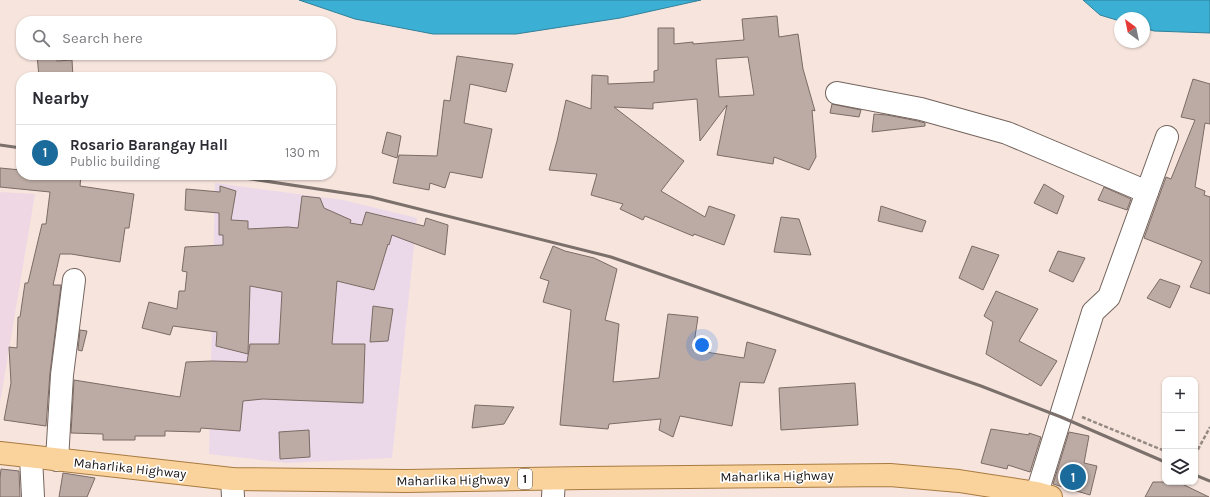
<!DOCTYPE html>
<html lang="en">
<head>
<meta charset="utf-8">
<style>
	body { margin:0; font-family:Karla,sans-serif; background:#f7f7f7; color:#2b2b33 }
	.controls { position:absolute; right:12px; bottom:12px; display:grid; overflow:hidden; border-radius:8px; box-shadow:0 1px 3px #0004 }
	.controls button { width:36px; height:36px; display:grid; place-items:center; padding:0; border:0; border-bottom:1px solid #e1e1e2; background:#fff; color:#2b2b33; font:20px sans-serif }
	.compass { position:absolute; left:1114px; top:12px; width:36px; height:36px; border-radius:50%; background:#fff; box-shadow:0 1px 3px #0004; rotate:327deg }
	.you { position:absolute; left:702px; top:345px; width:14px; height:14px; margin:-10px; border:3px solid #fff; border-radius:50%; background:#1a73e8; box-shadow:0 0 0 6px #1a73e833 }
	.badge { display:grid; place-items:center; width:26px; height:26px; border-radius:50%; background:#1a6a9b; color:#fff; font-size:13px; font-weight:700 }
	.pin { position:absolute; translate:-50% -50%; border:2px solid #fff; box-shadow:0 1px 4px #0006 }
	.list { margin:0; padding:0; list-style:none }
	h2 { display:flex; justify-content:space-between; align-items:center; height:52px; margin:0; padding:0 16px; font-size:17px }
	h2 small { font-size:13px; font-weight:400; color:#7c7c81 }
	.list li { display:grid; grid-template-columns:26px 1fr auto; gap:12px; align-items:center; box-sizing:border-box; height:56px; padding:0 16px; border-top:1px solid #e1e1e2 }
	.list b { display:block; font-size:15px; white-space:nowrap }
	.list p { margin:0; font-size:13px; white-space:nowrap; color:#7c7c81 }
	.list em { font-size:13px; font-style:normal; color:#7c7c81 }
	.icon { flex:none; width:22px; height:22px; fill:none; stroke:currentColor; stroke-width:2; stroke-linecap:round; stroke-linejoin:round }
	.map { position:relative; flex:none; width:1210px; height:497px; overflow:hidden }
	.search { position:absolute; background:#fff; box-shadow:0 1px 3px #0004; left:16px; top:16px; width:320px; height:44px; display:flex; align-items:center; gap:10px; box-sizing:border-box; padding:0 14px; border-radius:16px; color:#7c7c81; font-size:15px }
	.panel { position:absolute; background:#fff; box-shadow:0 1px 3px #0004; left:16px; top:72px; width:320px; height:108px; border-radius:16px }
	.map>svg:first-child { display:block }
	.commercial { fill:#ebd8e9 }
	.industrial { fill:#efd7e3 }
	.water { fill:#3cb0d4; stroke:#318099 }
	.building { fill:#bcaba4; stroke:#7a6b64; fill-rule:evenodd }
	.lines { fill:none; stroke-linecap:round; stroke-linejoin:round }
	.minor-casing { stroke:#73645d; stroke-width:24 }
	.major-casing { stroke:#a97b40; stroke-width:24 }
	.path { stroke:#958983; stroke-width:2.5; stroke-dasharray:4 2; stroke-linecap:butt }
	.minor { stroke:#fff; stroke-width:22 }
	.major { stroke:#fad29c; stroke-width:22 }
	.rail { stroke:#7b706b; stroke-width:3 }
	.labels { text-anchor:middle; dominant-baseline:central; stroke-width:3.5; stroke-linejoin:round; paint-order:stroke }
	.shield { fill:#fff; stroke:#5d5857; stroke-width:1 }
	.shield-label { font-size:12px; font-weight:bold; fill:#17110f }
	.street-label { font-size:13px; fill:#17110f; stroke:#fff }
</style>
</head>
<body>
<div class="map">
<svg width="1210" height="497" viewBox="0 0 1210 497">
	<rect width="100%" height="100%" fill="#f7e5dd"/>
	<polygon class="commercial" points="215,183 343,200 417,218 392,458 288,463 209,454"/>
	<polygon class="industrial" points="0,192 35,194 0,403"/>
	<g class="water">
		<polygon points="299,0 701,0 620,18 516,34 433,34 355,19"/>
		<polygon points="1083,0 1210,0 1210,33 1154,31 1144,28 1144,18 1120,18 1120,21 1100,15"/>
	</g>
	<g class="building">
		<path d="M 777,16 L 779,37 L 798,34 L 803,69 L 815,111 L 812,110 L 816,157 L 809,170 L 774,157 L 773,164 L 717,155 L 727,105 L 700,141 L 697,99 L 653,103 L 653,109 L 614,107 L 684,161 L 661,191 L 705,217 L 709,206 L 735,215 L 724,245 L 694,234 L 693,236 L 645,216 L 643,220 L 620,209 L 623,204 L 591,195 L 597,174 L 549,170 L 557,141 L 566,100 L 591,109 L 592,75 L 608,76 L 608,84 L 654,82 L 654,71 L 658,70 L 658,28 L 674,28 L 674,44 L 693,42 L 693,44 L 744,40 L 742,19 ZM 748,57 L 754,95 L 719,97 L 716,59 Z"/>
		<polygon points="37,55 56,55 57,61 72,60 73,77 39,77"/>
		<polygon points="457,56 513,64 506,92 470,84 464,123 492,129 482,178 450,172 445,188 430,183 429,190 393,183 399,155 437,156 444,100 450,101"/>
		<polygon points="1193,79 1210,84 1210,124 1205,123 1195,187 1205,191 1204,195 1210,197 1210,294 1190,287 1202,261 1144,238 1166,177 1171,179 1195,120 1181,117"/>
		<polygon points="832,104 861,110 859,117 830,113"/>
		<polygon points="874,114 887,115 918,121 925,123 925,126 872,132"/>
		<polygon points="387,132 401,136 397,158 382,153"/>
		<polygon points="0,168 21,170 21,175 81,175 80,186 134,194 129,228 125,228 120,262 71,254 60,254 53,285 61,285 50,373 46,426 4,420 11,383 9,347 17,348 18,317 20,317 25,283 28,283 42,224 46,224 50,192 0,187"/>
		<polygon points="1044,184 1064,196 1057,214 1034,203"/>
		<polygon points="220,186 236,191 231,220 248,221 248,229 288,227 298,228 302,196 320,198 324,208 351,220 350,223 362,225 366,212 424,226 426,218 448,225 445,255 392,235 389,245 388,244 374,290 337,281 332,344 365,344 363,403 263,399 243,401 240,431 201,428 200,432 165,431 165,436 135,436 135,440 103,440 103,434 71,433 74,380 180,397 186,362 212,361 247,362 250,344 279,344 282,292 250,286 248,354 216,346 217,332 173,326 170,335 142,328 149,302 177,309 179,291 185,291 187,272 182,271 185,247 223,245 223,235 219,235 219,213 185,210 186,189 220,192"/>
		<polygon points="1104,187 1131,199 1127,210 1098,200"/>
		<polygon points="881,206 926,221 922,232 878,221"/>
		<polygon points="781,217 799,219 811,255 774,252"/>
		<polygon points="553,246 565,251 594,258 617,269 605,320 619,324 613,382 659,378 668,314 698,317 693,350 744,358 747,342 776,350 764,383 740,382 732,426 680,416 673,437 659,430 661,419 609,424 608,429 560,425 571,310 543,302 549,281 540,278"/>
		<polygon points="972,246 999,255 983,290 959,278"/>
		<polygon points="1058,251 1085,258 1073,282 1049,271"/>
		<polygon points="1160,279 1180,286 1170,308 1147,298"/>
		<polygon points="996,291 1038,309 1019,341 1057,361 1041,386 986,354 993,322 984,316"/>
		<polygon points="373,306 393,309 388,341 370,342"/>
		<polygon points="80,330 87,331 82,351 78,350"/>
		<polygon points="855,383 858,425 781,430 779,388"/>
		<polygon points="475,405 514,407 504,424 472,428"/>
		<polygon points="991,429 1029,435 1029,433 1041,437 1030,472 1008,465 1007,469 981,463"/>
		<polygon points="309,430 310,457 280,459 279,432"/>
		<polygon points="1069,432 1089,436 1084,463 1097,466 1090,495 1053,484"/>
		<polygon points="1,469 19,471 20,497 0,497 0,478"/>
		<polygon points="63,473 95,478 87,497 59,497"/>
		<polygon points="1153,482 1178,482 1209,497 1145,497"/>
	</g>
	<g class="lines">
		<g class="minor-casing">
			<g id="minor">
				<polyline points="837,93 921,109 1007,133 1147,192"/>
				<polyline points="31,457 33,497"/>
				<polyline points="57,460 62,375 74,280"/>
				<polyline points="232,479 233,497"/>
				<polyline points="1037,493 1093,312 1109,297 1167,137"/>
				<polyline points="553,497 554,479"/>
			</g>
		</g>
		<g class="major-casing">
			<polyline id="major" points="0,453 232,479 406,481 585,478 890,475 959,481 1037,493 1051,497"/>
		</g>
		<g class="path">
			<polyline points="1082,417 1165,451"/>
			<polyline points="1195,455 1210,427"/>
		</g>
		<use href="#minor" class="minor"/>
		<use href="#major" class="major"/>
		<g class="rail">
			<polyline points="0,145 21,148"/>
			<polyline points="225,175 371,197 611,257 981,386 1061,417 1165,462"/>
			<polyline points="1195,475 1210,481"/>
		</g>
	</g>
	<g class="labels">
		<rect class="shield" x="518" y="469" width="14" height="20" rx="3"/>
		<g class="shield-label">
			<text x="525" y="479">1</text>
		</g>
		<g class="street-label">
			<text transform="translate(130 468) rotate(6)">Maharlika Highway</text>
			<text transform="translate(777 476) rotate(-1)">Maharlika Highway</text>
			<text transform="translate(453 480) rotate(-1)">Maharlika Highway</text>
		</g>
	</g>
</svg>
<div class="controls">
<button>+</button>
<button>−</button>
<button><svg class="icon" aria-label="layers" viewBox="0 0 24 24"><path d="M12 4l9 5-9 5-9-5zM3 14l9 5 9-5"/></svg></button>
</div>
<svg class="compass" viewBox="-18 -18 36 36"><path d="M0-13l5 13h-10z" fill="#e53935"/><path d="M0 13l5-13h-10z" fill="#7c7c81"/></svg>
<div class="you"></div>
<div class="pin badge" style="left:1073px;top:477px">1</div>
<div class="search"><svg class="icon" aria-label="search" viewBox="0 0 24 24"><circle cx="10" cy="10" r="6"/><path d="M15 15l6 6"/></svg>Search here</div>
<section class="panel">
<h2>Nearby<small></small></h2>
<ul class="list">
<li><span class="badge">1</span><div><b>Rosario Barangay Hall</b><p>Public building</p></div><em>130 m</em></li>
</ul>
</section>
</div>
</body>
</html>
